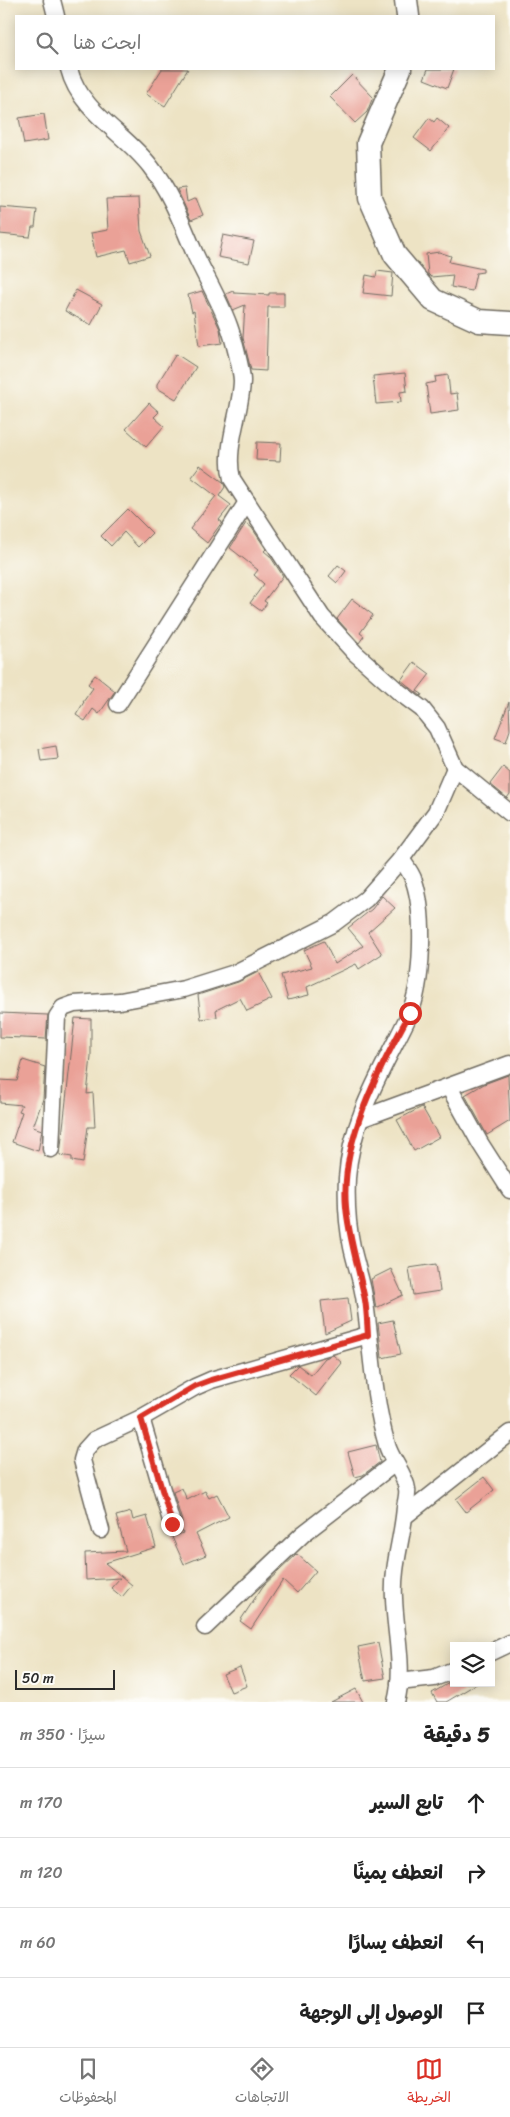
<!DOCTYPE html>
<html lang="ar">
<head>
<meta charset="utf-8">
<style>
	body { margin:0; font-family:Sriracha,"Playpen Sans Arabic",sans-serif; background:#f2f2f2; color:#222; direction:rtl }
	.controls { position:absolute; right:15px; bottom:15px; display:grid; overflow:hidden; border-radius:0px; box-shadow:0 2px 12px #0003 }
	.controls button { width:45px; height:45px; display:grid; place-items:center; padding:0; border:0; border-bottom:1px solid #e0e0e0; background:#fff; color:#222; font:25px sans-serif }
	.scale { position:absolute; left:15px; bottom:12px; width:100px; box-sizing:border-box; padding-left:5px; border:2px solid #2b2b2b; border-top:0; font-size:14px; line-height:18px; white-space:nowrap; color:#2b2b2b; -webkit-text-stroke:4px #fdfcf7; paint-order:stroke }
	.stop { position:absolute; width:15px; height:15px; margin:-11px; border:4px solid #d93025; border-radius:50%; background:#fff }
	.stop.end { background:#d93025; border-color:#fff; box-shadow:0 1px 5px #0008 }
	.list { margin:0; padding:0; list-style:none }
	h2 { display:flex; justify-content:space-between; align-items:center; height:65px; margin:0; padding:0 20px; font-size:21px }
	h2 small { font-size:16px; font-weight:400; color:#767676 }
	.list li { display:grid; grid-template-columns:32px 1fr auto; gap:15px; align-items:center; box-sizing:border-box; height:70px; padding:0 20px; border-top:1px solid #e0e0e0 }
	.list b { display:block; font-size:19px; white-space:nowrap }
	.list em { font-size:16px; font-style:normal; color:#767676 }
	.icon { flex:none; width:28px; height:28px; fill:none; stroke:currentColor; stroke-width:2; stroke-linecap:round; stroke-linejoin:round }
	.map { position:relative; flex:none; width:510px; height:1702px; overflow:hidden; direction:ltr }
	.search { position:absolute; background:#fff; box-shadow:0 2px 12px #0003; left:15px; right:15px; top:15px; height:55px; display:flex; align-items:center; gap:12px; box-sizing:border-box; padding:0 18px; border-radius:0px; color:#767676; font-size:19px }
	.sheet { height:345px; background:#fff }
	nav { display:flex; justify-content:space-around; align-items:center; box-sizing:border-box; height:70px; border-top:1px solid #e0e0e0; background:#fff; font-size:14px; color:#767676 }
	nav a { display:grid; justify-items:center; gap:2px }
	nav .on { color:#d93025 }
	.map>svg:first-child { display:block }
	.building { fill:#eaa197 }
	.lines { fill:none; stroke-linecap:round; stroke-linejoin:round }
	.street-casing { stroke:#6f6b61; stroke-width:19 }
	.secondary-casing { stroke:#6f6b61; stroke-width:25 }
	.street { stroke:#fff; stroke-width:16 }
	.secondary { stroke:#fff; stroke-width:22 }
	.route { stroke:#d93025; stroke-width:6 }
</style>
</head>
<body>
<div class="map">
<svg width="510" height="1702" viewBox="0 0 510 1702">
	<rect width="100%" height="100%" fill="#fdfcf7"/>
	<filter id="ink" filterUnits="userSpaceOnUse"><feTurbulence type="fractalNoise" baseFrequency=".02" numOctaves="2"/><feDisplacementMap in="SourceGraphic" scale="10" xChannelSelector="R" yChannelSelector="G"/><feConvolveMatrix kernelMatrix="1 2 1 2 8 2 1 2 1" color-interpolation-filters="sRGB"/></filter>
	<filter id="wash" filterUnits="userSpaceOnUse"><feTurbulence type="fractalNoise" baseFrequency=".0096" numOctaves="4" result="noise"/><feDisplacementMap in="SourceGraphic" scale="20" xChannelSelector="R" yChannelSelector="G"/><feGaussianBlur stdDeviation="1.12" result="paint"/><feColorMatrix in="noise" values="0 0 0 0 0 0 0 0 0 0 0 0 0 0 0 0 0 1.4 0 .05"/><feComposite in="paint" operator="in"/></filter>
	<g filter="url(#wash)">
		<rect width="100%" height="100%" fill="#ede3c4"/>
		<g id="blocks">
			<g class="building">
				<polygon points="162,69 188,69 165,106 146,94"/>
				<polygon points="428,69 454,69 447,88 424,79"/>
				<polygon points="352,75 373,97 367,112 355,123 330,97"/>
				<polygon points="44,114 48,140 24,144 19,118"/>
				<polygon points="429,118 434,122 437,118 449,128 431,151 414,138"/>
				<polygon points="185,188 187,202 196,198 203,215 191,220 177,189"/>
				<polygon points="139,198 141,231 150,256 130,262 126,250 96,257 91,233 108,230 106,199"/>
				<polygon points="0,207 37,210 35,227 32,227 30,237 0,234"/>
				<polygon points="223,235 254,241 249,263 218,257"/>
				<polygon points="439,252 451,256 449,262 483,269 483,272 476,273 472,291 451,287 453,275 431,277 428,274 426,254"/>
				<polygon points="377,271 393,273 391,296 363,293 366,275 376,277"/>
				<polygon points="76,290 102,304 91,325 65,311"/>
				<polygon points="202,291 220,329 222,343 199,346 194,311 192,312 188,295"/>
				<polygon points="233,291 234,293 269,295 269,293 284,293 284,307 268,307 266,371 251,370 243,338 245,305 233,310 226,294"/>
				<polygon points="176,354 196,367 176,399 157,388 157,384"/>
				<polygon points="405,373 407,391 400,392 401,402 376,404 373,376"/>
				<polygon points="448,375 450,394 457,393 459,410 430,414 426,384 436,382 435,377"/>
				<polygon points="149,403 159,412 154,417 164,426 146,447 126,429"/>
				<polygon points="257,442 281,443 280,461 256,460"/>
				<polygon points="200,465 223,482 225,487 219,496 231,505 219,520 222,522 207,543 190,529 216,496 191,477"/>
				<polygon points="128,509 152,533 138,547 124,532 111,546 101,536"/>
				<polygon points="246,523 252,528 266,549 264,551 270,556 283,576 264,601 267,603 261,611 250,603 264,584 254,575 258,570 230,548"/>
				<polygon points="338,565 346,571 337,583 329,576"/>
				<polygon points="352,599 373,615 360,633 364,636 359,643 337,619"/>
				<polygon points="414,662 430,674 417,691 422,694 421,696 401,680"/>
				<polygon points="95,675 115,691 99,714 93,709 85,721 76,715 84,702 83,702 93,688 88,684"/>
				<polygon points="509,702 510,730 506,742 495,738"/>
				<polygon points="56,746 58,759 41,761 39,749"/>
				<polygon points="503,767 510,773 510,794 507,798 490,784"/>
				<polygon points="382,896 395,908 368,932 382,954 359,969 356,964 307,987 309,995 288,1000 281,975 312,967 304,950 324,941 335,964 363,946 348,928 372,909"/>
				<polygon points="258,972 272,999 247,1011 240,998 216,1010 217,1017 201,1019 198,995 238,982"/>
				<polygon points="0,1013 48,1015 46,1039 0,1037"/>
				<polygon points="75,1018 91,1019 91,1057 87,1094 93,1093 95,1127 88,1127 83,1163 72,1161 72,1157 60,1155"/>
				<polygon points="23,1060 45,1067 43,1099 33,1127 42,1130 38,1151 12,1142 22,1112 19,1111 22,1105 0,1103 0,1080 17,1081"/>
				<polygon points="508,1075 510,1121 487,1135 465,1095 484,1084"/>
				<polygon points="422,1107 439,1137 414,1151 397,1120"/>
				<polygon points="436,1264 440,1291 413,1295 409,1268"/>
				<polygon points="391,1269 403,1295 376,1308 371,1279"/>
				<polygon points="348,1298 351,1321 325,1333 321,1301"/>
				<polygon points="393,1320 401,1354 382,1358 378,1323"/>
				<polygon points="333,1355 342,1363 316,1396 289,1374 298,1365 311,1375 325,1358"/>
				<polygon points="376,1445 380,1462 363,1475 355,1477 348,1452"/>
				<polygon points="484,1477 494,1490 466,1512 456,1499"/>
				<polygon points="182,1488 187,1500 205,1491 209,1498 217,1494 229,1517 196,1534 206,1555 184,1564 172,1537 183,1533 181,1529 182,1521 173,1492"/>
				<polygon points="131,1512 133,1520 147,1516 156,1547 105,1563 132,1585 122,1597 111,1588 120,1578 86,1580 85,1553 126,1551 116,1516"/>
				<polygon points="297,1554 316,1571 297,1593 283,1580 251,1629 240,1621 263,1586"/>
				<polygon points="378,1643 385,1678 365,1681 358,1647"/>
				<polygon points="240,1667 247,1686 231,1692 223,1674"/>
				<polygon points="449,1683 478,1683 446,1702 437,1702 432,1693"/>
				<polygon points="356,1689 363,1702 331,1702"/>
			</g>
		</g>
	</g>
	<g filter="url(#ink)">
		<use href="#blocks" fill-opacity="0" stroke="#6f6b61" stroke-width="1"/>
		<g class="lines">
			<g class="street-casing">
				<g id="street">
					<polyline points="52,0 56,16"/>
					<path d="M 69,69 C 80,112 125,133 150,166 C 171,193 182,224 195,254 C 206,278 220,301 229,326 C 233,337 242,371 242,381 C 241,413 224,448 232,479 L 322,617 L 355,653 L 399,692 L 422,709 L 437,728 L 455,768 L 510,813"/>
					<polyline points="118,704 247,502"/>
					<polyline points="449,1087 480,1143 510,1190"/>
					<polyline points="360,1119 510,1064"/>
					<polyline points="51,1149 57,1017 63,1008 74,1004 120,1001 184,989 235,973 334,923 366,899 401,859 436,812 455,768"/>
					<polyline points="141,1418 172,1524"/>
					<polyline points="405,1516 510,1433"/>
					<polyline points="101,1530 82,1460 85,1450 94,1440 141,1418 195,1387 211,1380 368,1335"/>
					<polyline points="205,1627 303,1534 395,1463"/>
					<polyline points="491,1652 510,1643"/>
					<polyline points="399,1682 434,1678 454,1670"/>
					<path d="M 396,1702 C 405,1668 395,1632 394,1598 C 392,1566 403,1537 405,1507 C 406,1501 408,1494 407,1489 C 405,1474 391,1460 387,1445 C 373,1398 372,1350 365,1303 C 363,1284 356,1266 352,1247 C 347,1224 346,1201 347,1178 C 351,1118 384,1068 409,1015 C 423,984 425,914 414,881 C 412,874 406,866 401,859"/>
				</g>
			</g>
			<g class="secondary-casing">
				<g id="secondary">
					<polyline points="406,0 408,16"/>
					<polyline points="400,69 368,143 370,198 395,255 433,300 479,321 510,323"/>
				</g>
			</g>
			<use href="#street" class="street"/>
			<use href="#secondary" class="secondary"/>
		</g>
	</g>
	<g class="lines" filter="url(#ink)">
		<path class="route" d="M 172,1524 L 141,1418 L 195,1386 L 211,1380 L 368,1335 C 367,1323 367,1312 365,1300 C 359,1269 349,1239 346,1207 C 340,1141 379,1069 410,1013"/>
	</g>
</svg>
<div class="controls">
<button><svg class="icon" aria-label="layers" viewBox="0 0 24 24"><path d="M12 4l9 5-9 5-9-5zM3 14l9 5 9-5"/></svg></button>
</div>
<div class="scale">50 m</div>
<div class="stop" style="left:410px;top:1013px"></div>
<div class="stop end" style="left:172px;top:1524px"></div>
<div class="search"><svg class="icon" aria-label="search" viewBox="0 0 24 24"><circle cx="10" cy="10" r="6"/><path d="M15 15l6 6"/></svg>ابحث هنا</div>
</div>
<section class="sheet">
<h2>5 دقيقة<small>سيرًا · 350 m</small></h2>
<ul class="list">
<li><svg class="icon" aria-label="ahead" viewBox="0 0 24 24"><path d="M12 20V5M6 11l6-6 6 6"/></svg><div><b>تابع السير</b></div><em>170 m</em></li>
<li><svg class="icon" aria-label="right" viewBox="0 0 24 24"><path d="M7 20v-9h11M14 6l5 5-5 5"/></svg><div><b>انعطف يمينًا</b></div><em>120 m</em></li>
<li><svg class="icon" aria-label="left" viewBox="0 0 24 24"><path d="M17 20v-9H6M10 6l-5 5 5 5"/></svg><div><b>انعطف يسارًا</b></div><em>60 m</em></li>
<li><svg class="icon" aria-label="arrive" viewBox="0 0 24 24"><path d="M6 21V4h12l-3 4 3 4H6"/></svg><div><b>الوصول إلى الوجهة</b></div></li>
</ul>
</section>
<nav>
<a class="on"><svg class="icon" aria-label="map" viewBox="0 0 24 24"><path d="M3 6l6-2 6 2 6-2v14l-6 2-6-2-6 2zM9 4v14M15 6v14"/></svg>الخريطة</a>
<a><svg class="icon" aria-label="directions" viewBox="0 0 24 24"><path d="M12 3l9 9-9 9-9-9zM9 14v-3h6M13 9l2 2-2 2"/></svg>الاتجاهات</a>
<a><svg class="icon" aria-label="saved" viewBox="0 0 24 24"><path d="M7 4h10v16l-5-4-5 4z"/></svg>المحفوظات</a>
</nav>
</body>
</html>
